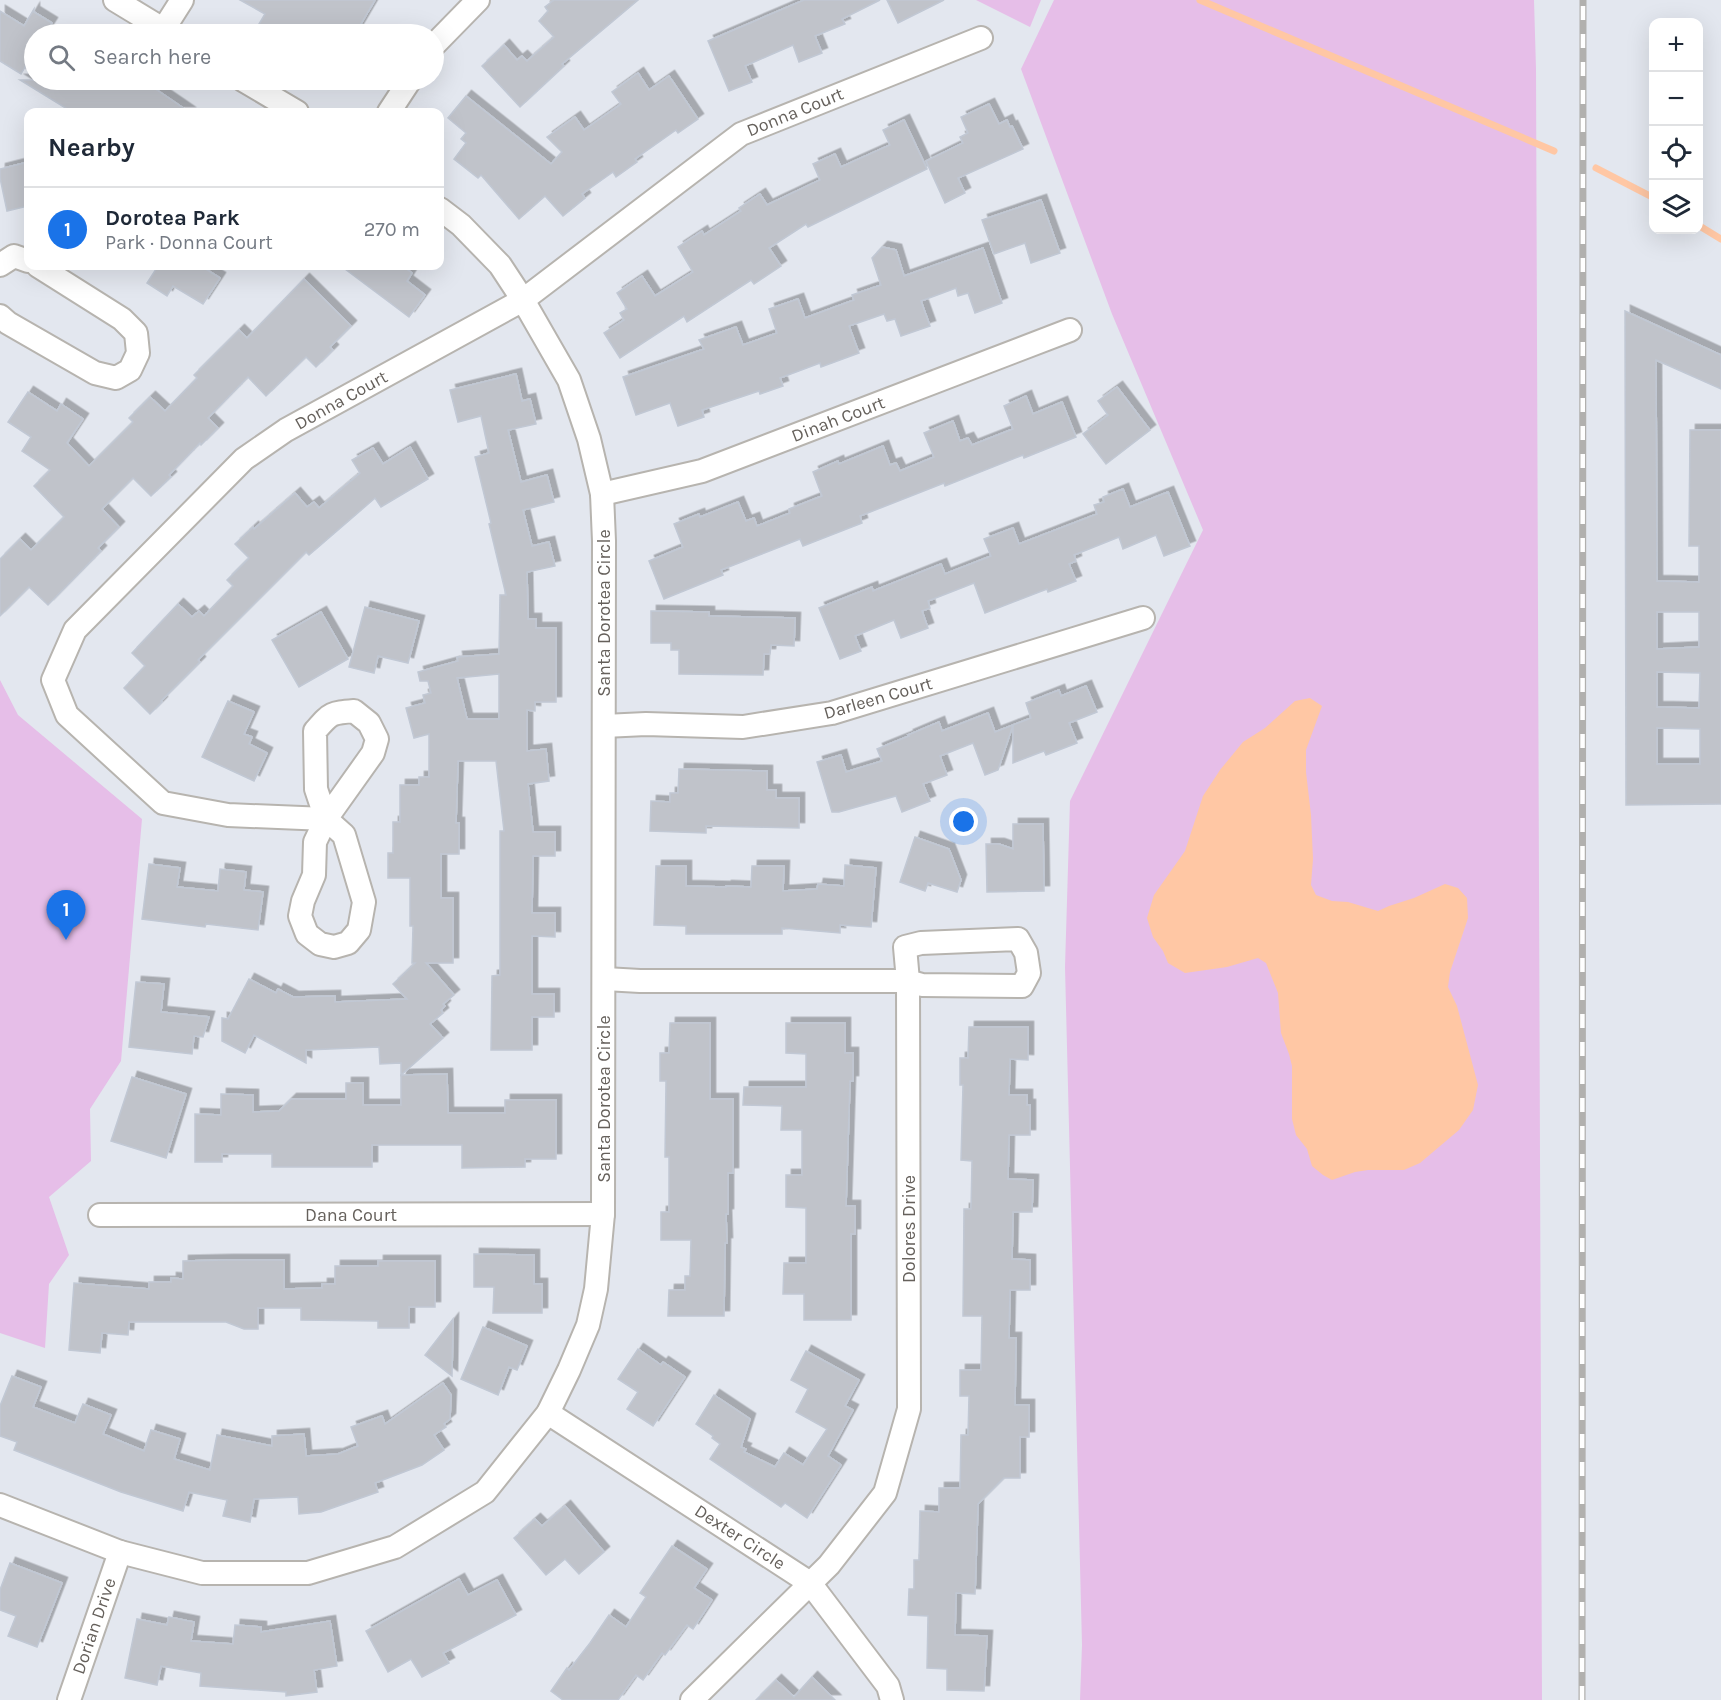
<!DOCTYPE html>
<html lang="en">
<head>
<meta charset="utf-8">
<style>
	body { margin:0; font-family:Karla,sans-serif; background:#f2f2f3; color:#1f2937 }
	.controls { position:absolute; right:18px; top:18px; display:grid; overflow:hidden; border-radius:12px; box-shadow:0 6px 24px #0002 }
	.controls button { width:54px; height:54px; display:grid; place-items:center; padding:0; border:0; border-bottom:2px solid #e0e1e3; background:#fff; color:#1f2937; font:30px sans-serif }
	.you { position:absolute; left:964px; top:822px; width:21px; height:21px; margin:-15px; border:4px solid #fff; border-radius:50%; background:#1a73e8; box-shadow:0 0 0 9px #1a73e833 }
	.badge { display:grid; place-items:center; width:39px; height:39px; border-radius:50%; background:#1a73e8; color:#fff; font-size:20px; font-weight:700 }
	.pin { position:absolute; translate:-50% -50px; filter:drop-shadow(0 2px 3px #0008) }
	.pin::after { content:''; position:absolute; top:32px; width:21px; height:18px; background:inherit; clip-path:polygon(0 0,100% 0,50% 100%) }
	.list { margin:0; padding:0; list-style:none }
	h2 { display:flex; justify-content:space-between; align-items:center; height:78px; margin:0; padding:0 24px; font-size:26px }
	h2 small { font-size:20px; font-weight:400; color:#747a83 }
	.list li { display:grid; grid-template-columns:39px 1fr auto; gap:18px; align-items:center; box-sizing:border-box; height:84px; padding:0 24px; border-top:2px solid #e0e1e3 }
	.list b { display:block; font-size:22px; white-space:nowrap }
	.list p { margin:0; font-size:20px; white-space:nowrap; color:#747a83 }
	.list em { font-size:20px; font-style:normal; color:#747a83 }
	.icon { flex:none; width:33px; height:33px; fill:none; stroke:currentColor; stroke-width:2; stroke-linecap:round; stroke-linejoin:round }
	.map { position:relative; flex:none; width:1721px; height:1700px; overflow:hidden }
	.search { position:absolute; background:#fff; box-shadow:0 6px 24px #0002; left:24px; top:24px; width:420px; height:66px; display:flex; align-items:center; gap:15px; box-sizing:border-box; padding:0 21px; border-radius:33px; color:#747a83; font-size:22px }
	.panel { position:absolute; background:#fff; box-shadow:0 6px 24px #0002; left:24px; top:108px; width:420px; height:162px; border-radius:12px }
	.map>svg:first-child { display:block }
	.green { fill:#e6bee8 }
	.water { fill:#ffc7a4 }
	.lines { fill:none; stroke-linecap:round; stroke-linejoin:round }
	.stream { stroke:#ffc7a4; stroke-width:7 }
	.building { fill:#c0c3ca; stroke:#c1c8d4; stroke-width:1.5; fill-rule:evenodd; filter:url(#shadow) }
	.minor-casing { stroke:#b7b4af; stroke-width:26 }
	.minor { stroke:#fff; stroke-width:22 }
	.rail-casing { stroke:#b1b0ae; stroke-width:7 }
	.rail { stroke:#fff; stroke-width:4.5; stroke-dasharray:14; stroke-linecap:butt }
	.labels { text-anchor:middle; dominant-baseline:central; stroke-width:6; stroke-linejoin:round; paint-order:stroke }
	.street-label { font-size:18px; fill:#65605b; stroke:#fff }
</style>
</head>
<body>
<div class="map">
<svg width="1721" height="1700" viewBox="0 0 1721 1700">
	<defs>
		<filter id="shadow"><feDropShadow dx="5.5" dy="-5.5" stdDeviation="0" flood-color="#0004"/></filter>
	</defs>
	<rect width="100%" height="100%" fill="#e3e7ef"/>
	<g class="green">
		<polygon points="976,0 1041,0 1030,27"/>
		<polygon points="1054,0 1534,0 1536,69 1542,1700 1080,1700 1082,1645 1065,967 1070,801 1203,530 1112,314 1021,69"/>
		<polygon points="0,680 18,715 142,819 121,1061 90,1109 91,1161 49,1197 69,1255 49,1284 45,1348 0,1333"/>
	</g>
	<polygon class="water" points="1310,698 1322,706 1306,750 1306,772 1311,815 1313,859 1311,885 1316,895 1332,901 1348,902 1378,911 1389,906 1414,898 1445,884 1458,888 1467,898 1468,918 1450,972 1448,987 1457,1006 1478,1085 1473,1110 1459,1130 1420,1163 1404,1170 1368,1170 1355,1172 1332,1180 1323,1175 1312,1166 1307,1149 1296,1135 1292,1119 1292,1066 1289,1054 1281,1033 1278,993 1266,963 1258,958 1227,967 1185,973 1168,963 1163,951 1153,937 1147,918 1154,895 1185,851 1203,796 1220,770 1243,742 1265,728 1295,701"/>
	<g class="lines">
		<g class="stream">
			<polyline points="1200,0 1554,151"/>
			<polyline points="1596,168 1654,198"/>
			<polyline points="1698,225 1721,239"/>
		</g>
	</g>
	<g class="building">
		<polygon points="240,0 375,0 355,34 253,34 265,14"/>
		<polygon points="554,0 638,0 562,64 564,66 520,107 482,66 504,45 517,60 522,56 527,61 554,37 539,21 548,11 545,7"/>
		<polygon points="804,0 880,0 842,19 845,24 815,36 822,53 799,62 793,45 745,66 752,82 729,91 708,41"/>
		<polygon points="887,0 944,0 898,23"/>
		<polygon points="34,9 34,12 52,23 45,34 34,34 34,51 21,74 0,61 0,11 24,26"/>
		<polygon points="638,73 649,90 669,76 698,119 678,133 676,130 635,159 637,162 616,177 613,172 582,194 585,198 563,216 545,196 519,219 481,175 478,178 454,159 466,143 461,139 466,133 448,118 466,96 551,164 562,152 547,137 575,117 584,130 621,104 612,92"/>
		<polygon points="20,80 136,80 149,88 151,86 189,112 72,112"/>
		<polygon points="989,104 999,124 1007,120 1010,127 1012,126 1023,149 958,178 965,193 945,203 926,161 963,143 960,137 968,133 961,117"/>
		<polygon points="904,120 927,169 808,227 806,224 769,248 781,266 754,284 751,280 687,322 684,316 620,358 604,333 624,320 620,313 627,309 617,293 642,276 655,296 693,272 678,247 702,231 704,235 741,211 739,208 760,194 767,205 820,180 813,164 835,154 841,167 890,145 883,130"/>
		<polygon points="28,162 28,206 7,211 0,178 0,169"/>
		<polygon points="1041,200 1060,253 1031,263 1025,243 994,254 982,220"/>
		<polygon points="882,247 896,250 904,276 983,248 1002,303 975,313 968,293 958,296 956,288 921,301 930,326 901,336 895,319 887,321 884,314 849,326 859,353 821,367 820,363 780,378 783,386 760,394 759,391 702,410 704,417 678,426 670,403 636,415 623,377 704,349 699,340 736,327 743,345 777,333 769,309 798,299 805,318 854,300 852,295 881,285 872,258"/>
		<polygon points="158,266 201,266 220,278 203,304 173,286 167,296 147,283"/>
		<polygon points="341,266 402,266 412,273 407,281 425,295 409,317"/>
		<polygon points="304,279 351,326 330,347 333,350 316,367 306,357 266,396 248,377 208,418 218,428 201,445 200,443 169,475 171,477 151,496 133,478 102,509 119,527 98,548 101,551 48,605 29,587 0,616 0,559 20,539 31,550 64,517 34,486 50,470 22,451 31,437 8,422 28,392 57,411 61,404 83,419 67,443 89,466 133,422 129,418 150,397 165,411 197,378 194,375 239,330 247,338"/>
		<path d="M 1625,311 L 1721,355 L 1721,389 L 1656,360 L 1657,581 L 1699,582 L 1699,546 L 1689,546 L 1690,430 L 1721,430 L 1721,804 L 1626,805 ZM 1657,612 L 1699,612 L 1699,647 L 1657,649 ZM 1657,672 L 1700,673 L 1699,708 L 1657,707 ZM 1657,728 L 1700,729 L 1700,764 L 1657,764 Z"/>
		<path d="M 516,374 L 522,401 L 530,399 L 536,424 L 508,430 L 521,482 L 547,475 L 554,502 L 523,510 L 532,546 L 549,542 L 555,566 L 527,572 L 528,619 L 536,619 L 536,628 L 556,628 L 556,702 L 535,702 L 535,711 L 527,710 L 527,751 L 546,749 L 549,781 L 528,784 L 533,832 L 555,832 L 555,856 L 533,856 L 532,913 L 555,913 L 555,937 L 532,936 L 532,994 L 554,994 L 554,1017 L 532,1017 L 532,1050 L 491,1050 L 492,976 L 500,975 L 500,831 L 504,831 L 496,761 L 458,761 L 456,823 L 459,823 L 459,854 L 441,854 L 441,898 L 453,898 L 453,963 L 426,963 L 454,995 L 443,1004 L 445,1006 L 441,1010 L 443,1013 L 430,1024 L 443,1038 L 401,1075 L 401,1063 L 380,1064 L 379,1047 L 306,1050 L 306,1063 L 254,1035 L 245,1053 L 222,1041 L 222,1018 L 228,1019 L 249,979 L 276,993 L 278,989 L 293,997 L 335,996 L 335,1002 L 407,999 L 393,984 L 415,963 L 412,963 L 413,926 L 410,926 L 410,878 L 388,878 L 388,853 L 393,853 L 393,822 L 400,822 L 400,785 L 419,785 L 419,777 L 429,777 L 429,734 L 414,738 L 406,708 L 425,703 L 423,695 L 431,693 L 428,681 L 420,681 L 418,672 L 458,661 L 457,657 L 499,654 L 500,595 L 506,595 L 489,524 L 491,523 L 475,457 L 489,453 L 481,416 L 458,422 L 450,390 ZM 499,674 L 499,719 L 467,719 L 457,678 Z"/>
		<polygon points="1117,387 1150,430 1106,464 1083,434 1108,415 1098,401"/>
		<polygon points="1026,396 1033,414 1062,402 1076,437 1024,458 1023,455 945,486 944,483 860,516 862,523 803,546 800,539 721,570 723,575 664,599 649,561 683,547 674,524 699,514 700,517 738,502 746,521 754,518 757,526 790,513 789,509 822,496 813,472 838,461 839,464 883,446 890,465 896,463 900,471 934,457 924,433 953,421 960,441 968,438 972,445 1013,429 1004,406"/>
		<polygon points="410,447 428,479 381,507 375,498 309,555 306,552 198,660 200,662 161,701 162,702 150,714 124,688 145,666 132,653 178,604 192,617 199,611 204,616 233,586 227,580 249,558 235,544 253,527 254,529 295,493 307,507 314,502 319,508 360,473 352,460 373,448 383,464"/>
		<polygon points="1123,489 1130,507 1168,492 1190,546 1164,556 1156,535 1123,549 1119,537 1074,555 1076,561 1069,564 1076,581 1048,592 1047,589 985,613 974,583 928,601 930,608 922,611 928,628 901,638 894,620 855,636 861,651 840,659 819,608 872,587 873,591 941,564 945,574 991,556 984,539 1013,528 1019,544 1097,514 1094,505 1104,502 1103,497"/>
		<polygon points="365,607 419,621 408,663 378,656 374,673 349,667"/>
		<polygon points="651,611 709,612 709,616 795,618 794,646 771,645 770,654 764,654 763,675 679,674 679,650 671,650 671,643 651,643"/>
		<polygon points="321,612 348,659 299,687 272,640"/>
		<polygon points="1086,686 1097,712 1069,723 1077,743 1046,755 1044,751 1013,763 1013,725 1031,718 1026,703 1059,690 1061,696"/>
		<polygon points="228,701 254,712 244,734 252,737 249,744 267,753 254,781 202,757"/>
		<polygon points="988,713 995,732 1013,725 998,770 985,775 973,743 940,756 947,775 923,784 930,801 902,812 896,796 839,812 832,812 817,762 841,755 846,772 882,761 877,749 909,736 908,735 939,722 942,731"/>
		<polygon points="679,769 767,771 767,790 776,790 776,798 799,798 799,828 706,826 706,833 650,831 651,801 670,802 670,793 678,793"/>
		<polygon points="1013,824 1043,824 1044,891 987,892 986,844 999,844 1013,849"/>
		<polygon points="915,837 949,849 961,880 957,892 928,883 925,891 900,882"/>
		<polygon points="149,864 180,868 177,887 218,891 220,869 246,872 244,890 263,892 258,930 206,924 205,927 142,919"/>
		<polygon points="845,865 876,868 871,927 840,925 840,933 782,928 782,934 686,934 686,926 654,925 656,866 686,866 686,886 726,887 726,886 751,887 752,866 784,866 783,891 817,889 818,884 844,886"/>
		<polygon points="136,982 164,984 161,1012 209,1017 203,1037 194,1036 192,1054 129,1047"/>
		<polygon points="670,1023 710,1023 710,1099 733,1099 733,1173 728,1173 728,1214 726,1214 727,1243 725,1243 724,1316 668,1316 669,1290 685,1290 685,1276 690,1276 691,1240 661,1240 661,1212 669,1212 669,1157 665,1157 666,1081 660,1081 660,1053 669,1053"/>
		<polygon points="786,1023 845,1023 845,1053 853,1053 853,1081 850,1081 846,1206 855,1206 855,1234 851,1234 851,1320 804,1320 804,1294 783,1294 784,1263 806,1263 806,1208 786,1207 786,1175 802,1175 802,1130 781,1130 782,1106 743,1105 744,1087 806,1087 806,1054 786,1053"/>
		<polygon points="969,1027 1028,1027 1028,1060 1010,1059 1009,1095 1027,1095 1027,1105 1030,1105 1030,1135 1009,1135 1008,1179 1033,1180 1032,1212 1013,1212 1012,1259 1030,1260 1030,1290 1010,1290 1009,1338 1016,1338 1015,1405 1029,1405 1029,1437 1020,1437 1020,1478 1004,1478 978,1504 975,1594 956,1593 955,1635 987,1636 984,1691 947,1690 947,1669 927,1668 928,1616 908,1615 909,1589 914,1589 914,1560 919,1560 920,1511 939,1512 939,1488 960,1488 961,1435 968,1435 969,1396 960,1396 960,1370 981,1370 982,1316 963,1316 964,1209 971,1209 972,1161 961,1160 963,1085 960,1085 960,1058 968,1058"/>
		<polygon points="447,1074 448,1113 505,1113 505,1100 556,1100 556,1159 525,1159 525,1167 462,1168 462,1145 372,1145 372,1167 272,1167 272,1154 222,1154 222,1162 195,1162 195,1114 221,1115 221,1094 253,1095 253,1112 279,1111 291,1099 346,1099 346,1083 363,1083 363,1105 401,1105 401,1075"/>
		<polygon points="132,1077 186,1094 166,1158 111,1141"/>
		<polygon points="474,1254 534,1255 534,1284 542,1284 542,1313 493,1313 494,1287 474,1287"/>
		<polygon points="227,1260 284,1260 284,1289 322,1288 322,1284 335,1284 335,1266 378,1266 378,1261 435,1261 435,1307 409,1307 409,1328 378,1328 378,1321 301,1320 301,1308 258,1308 258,1329 244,1329 226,1322 129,1322 128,1335 102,1333 100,1353 69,1350 74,1283 149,1289 149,1282 171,1282 171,1278 183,1279 183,1261"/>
		<polygon points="453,1319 452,1376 425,1355"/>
		<polygon points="483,1327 527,1346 517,1370 509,1367 498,1395 461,1379"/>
		<polygon points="638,1349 661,1365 663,1362 685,1377 653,1426 627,1409 638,1392 618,1379"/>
		<polygon points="806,1351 859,1380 845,1406 853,1410 828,1456 841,1465 807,1518 785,1503 781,1507 710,1459 720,1444 712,1438 713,1436 696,1424 714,1395 750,1419 741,1447 746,1449 744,1452 775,1467 784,1453 803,1465 827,1429 796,1412 808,1389 791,1380"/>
		<polygon points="12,1376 41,1387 33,1407 75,1423 83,1404 111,1415 103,1434 144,1451 151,1430 180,1439 174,1459 210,1470 217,1435 272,1446 272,1436 304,1434 306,1456 338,1454 358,1446 351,1427 382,1416 385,1424 443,1383 451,1395 450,1419 444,1424 446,1427 434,1435 444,1450 422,1465 375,1483 378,1492 321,1512 299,1514 298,1497 254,1499 250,1522 223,1516 227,1500 189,1492 183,1511 121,1492 14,1450 17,1442 0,1436 0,1406"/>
		<polygon points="565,1506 604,1552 579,1574 565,1559 546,1575 514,1538 535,1519 542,1526"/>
		<polygon points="672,1546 707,1569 694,1588 712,1600 693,1629 687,1625 665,1655 662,1653 643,1680 636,1675 618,1700 563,1700 551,1691 567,1668 569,1670 590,1643 609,1615 626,1627 646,1597 640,1593"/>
		<polygon points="10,1563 62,1583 37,1647 8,1636 16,1616 0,1610 0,1590"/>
		<polygon points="459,1579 468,1595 497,1580 516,1615 443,1653 449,1663 422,1677 411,1659 388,1672 366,1631"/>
		<polygon points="169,1617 194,1622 191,1641 233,1644 235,1625 261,1627 261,1632 330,1621 337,1666 314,1670 317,1692 286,1696 286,1692 200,1686 201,1673 161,1666 157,1685 125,1678 137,1619 167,1625"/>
		<polygon points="812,1677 835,1700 756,1700 776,1680 794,1697"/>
	</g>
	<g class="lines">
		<g class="minor-casing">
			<g id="minor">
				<polyline points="115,0 171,34"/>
				<polyline points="163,30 182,0"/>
				<polyline points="434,45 478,0"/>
				<polyline points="243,80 297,112"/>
				<polyline points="389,112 410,80"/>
				<polyline points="0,265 14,256 28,261"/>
				<polyline points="0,316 8,323 95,373 116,378 130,370 138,353 136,333 122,319 38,266"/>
				<polyline points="602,494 702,471 1070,330"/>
				<polyline points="604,726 646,724 743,727 832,713 1143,618"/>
				<polyline points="326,819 228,815 163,803 67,715 53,680 75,630 244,459 286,430 523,300 741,134 981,38"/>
				<path d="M 326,819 L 344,835 L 364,902 L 359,930 L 348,943 L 334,947 L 320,944 L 307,934 L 300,916 L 303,901 L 314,875 L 315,842 L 326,819 L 373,753 L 377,739 L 369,723 L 354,711 C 330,713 331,713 315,731 L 316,789 L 326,819"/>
				<polygon points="1018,939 1026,953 1029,973 1022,986 922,985 908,981 905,947 921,943"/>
				<polyline points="605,979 640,981 908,981 909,1409 885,1493 829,1565 692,1700"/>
				<polyline points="100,1215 603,1214"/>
				<polyline points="548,1413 810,1583 888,1686 892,1700"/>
				<polyline points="0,1505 120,1552 202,1573 308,1573 395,1547 485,1492 548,1413 569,1370 588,1325 596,1289 603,1214 604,541 602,494 589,439 569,380 523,300 500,265 461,225 440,209"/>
				<polyline points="69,1700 120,1552"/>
			</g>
		</g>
		<use href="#minor" class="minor"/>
		<g class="rail-casing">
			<polyline id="rail" points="1582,1700 1583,0"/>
		</g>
		<use href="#rail" class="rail"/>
	</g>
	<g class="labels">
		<g class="street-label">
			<text transform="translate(795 112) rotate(-22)">Donna Court</text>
			<text transform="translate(341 400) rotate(-29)">Donna Court</text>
			<text transform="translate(838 419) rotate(-21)">Dinah Court</text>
			<text transform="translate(604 613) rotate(-90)">Santa Dorotea Circle</text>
			<text transform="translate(878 698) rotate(-16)">Darleen Court</text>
			<text transform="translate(604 1099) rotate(-90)">Santa Dorotea Circle</text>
			<text x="351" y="1215">Dana Court</text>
			<text transform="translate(909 1229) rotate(-90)">Dolores Drive</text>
			<text transform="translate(740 1537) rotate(33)">Dexter Circle</text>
			<text transform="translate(94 1626) rotate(-71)">Dorian Drive</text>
		</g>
	</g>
</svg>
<div class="controls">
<button>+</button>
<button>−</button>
<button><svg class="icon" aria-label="locate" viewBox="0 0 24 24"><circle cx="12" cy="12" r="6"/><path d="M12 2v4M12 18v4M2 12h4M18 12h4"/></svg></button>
<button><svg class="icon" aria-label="layers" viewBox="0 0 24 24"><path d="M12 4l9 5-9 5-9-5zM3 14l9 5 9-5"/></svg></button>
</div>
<div class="you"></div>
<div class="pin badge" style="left:66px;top:940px">1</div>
<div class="search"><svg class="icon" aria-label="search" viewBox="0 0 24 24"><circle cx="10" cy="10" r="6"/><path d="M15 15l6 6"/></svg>Search here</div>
<section class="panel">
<h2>Nearby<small></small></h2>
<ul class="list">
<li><span class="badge">1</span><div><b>Dorotea Park</b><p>Park · Donna Court</p></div><em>270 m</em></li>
</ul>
</section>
</div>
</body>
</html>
